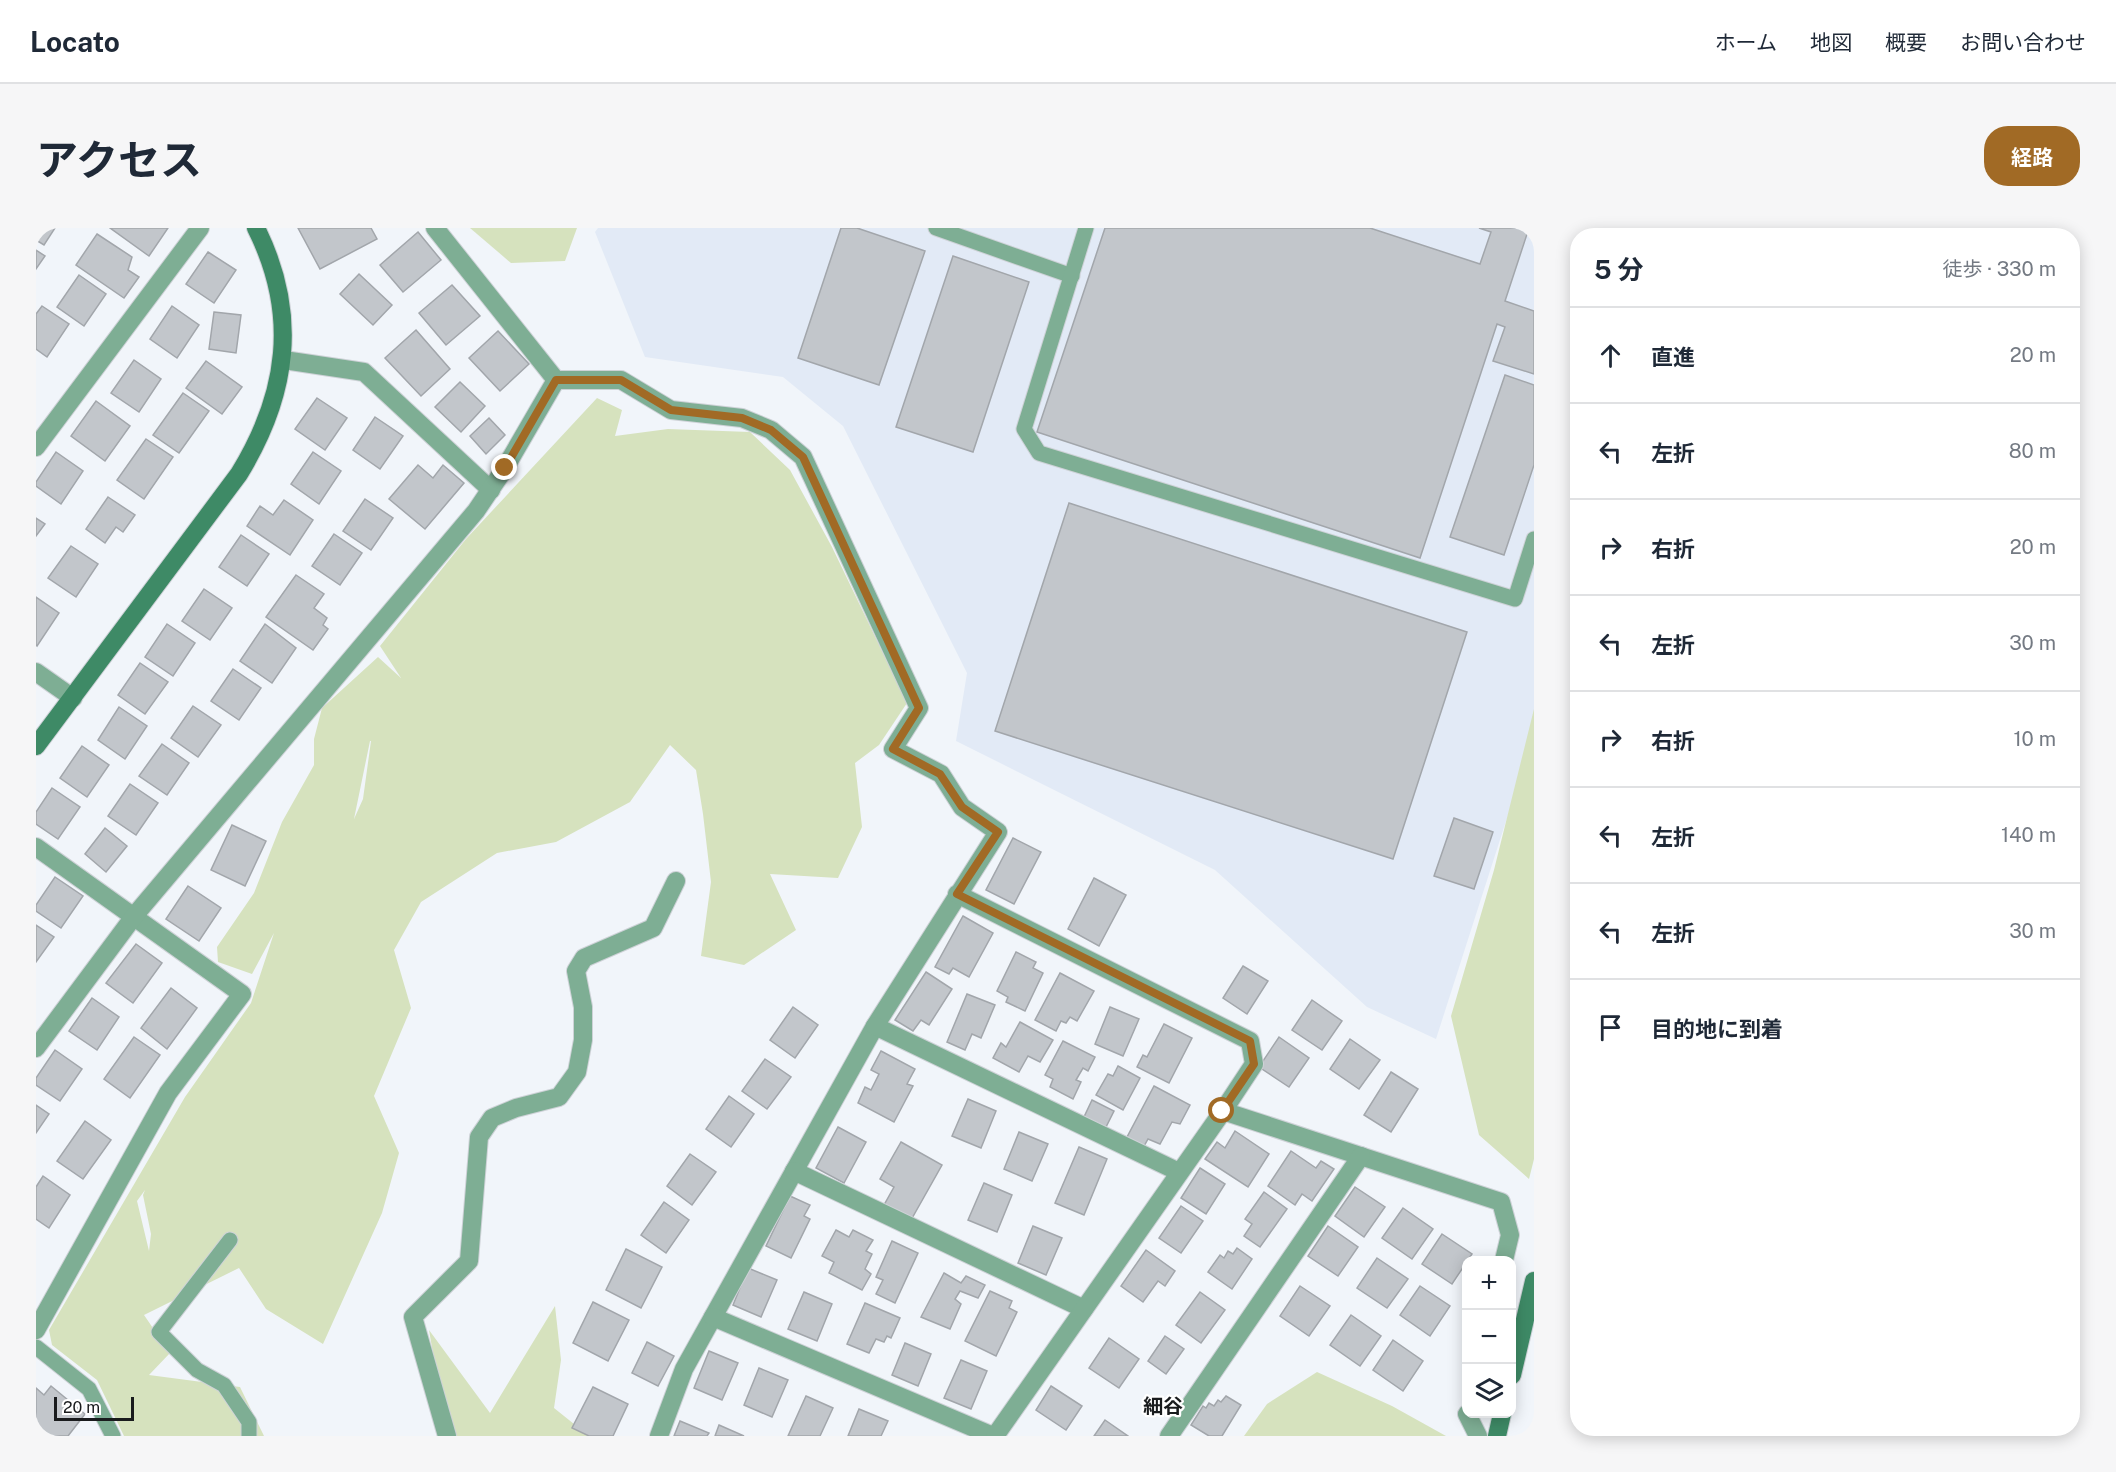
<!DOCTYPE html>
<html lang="ja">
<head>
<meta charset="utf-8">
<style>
	body { margin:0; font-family:"Public Sans","Noto Sans JP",sans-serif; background:#f6f6f7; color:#1f2937 }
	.controls { position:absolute; right:18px; bottom:18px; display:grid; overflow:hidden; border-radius:12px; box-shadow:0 3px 15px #0003 }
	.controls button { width:54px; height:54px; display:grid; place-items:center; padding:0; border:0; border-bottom:2px solid #e0e1e3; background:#fff; color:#1f2937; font:30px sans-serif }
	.scale { position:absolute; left:18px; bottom:15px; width:80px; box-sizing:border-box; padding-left:6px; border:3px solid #191b1d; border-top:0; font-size:16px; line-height:21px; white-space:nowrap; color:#191b1d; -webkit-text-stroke:4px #fff; paint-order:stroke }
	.stop { position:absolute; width:18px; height:18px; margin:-14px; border:4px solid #a16a25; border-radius:50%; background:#fff }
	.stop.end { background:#a16a25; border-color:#fff; box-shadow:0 2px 6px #0008 }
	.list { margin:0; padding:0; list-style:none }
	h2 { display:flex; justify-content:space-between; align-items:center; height:78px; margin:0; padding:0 24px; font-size:26px }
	h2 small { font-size:20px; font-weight:400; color:#747a83 }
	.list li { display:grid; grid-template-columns:39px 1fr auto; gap:18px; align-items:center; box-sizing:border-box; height:96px; padding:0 24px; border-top:2px solid #e0e1e3 }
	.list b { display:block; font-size:22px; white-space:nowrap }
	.list em { font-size:20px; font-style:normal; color:#747a83 }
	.icon { flex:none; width:33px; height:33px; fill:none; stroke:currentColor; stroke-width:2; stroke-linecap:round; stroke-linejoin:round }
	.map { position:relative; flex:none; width:1498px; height:1208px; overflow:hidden; border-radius:24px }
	header { display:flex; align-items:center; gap:36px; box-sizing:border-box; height:84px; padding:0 30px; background:#fff; border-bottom:2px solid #e0e1e3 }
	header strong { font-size:28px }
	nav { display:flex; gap:33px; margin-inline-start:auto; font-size:21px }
	.intro { display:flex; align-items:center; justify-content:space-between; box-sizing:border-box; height:144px; padding:0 36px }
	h1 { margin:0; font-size:42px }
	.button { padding:15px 27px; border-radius:24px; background:#a16a25; color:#fff; font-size:21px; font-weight:700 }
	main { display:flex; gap:36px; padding:0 36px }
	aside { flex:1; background:#fff; border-radius:24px; box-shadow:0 3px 15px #0003 }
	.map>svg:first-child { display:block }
	.built { fill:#e2eaf6 }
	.green { fill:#d6e2be; fill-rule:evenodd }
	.building { fill:#c2c6cb; stroke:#a2a6ab; stroke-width:1.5 }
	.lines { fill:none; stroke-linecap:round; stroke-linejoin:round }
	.lane-casing { stroke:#ced2d7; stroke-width:17 }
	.street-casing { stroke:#ced2d7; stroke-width:20 }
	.secondary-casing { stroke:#ced2d7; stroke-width:20 }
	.lane { stroke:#7eae94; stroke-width:15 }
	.street { stroke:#7eae94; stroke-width:18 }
	.secondary { stroke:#3e8a66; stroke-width:18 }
	.route { stroke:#a16a25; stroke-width:8 }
	.labels { text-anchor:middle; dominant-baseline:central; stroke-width:4.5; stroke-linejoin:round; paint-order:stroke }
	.neighbourhood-label { font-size:20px; font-weight:bold; fill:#191b1d; stroke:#fff }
</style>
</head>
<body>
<header>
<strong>Locato</strong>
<nav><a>ホーム</a><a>地図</a><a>概要</a><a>お問い合わせ</a></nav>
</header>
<div class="intro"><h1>アクセス</h1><a class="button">経路</a></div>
<main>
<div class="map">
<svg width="1498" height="1208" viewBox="0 0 1498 1208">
	<rect width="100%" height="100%" fill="#f1f5fa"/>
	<polygon class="built" points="562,0 1498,0 1498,506 1400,811 1331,779 1179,642 920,513 931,445 807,198 747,149 609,129 559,4"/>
	<g class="green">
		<polygon points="434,0 541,0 529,33 475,35"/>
		<path d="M 561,170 L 586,182 L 579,208 L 632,201 L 714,204 L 754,242 L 796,319 L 871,475 L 843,517 L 819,535 L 826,599 L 802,650 L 734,646 L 760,702 L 708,737 L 665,728 L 675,654 L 667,586 L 660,542 L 634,517 L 594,574 L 520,614 L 461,625 L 385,674 L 358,722 L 375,780 L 338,868 L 363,925 L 346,985 L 287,1116 L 230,1081 L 203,1040 L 108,1087 L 134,1125 L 113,1147 L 204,1159 L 228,1208 L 88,1208 L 61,1152 L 16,1117 L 13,1102 L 149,869 L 215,775 L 238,705 L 216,746 L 182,734 L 181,719 L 218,665 L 246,594 L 278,537 L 278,511 L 286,480 L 342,429 L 365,450 L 344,418 L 430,311 ZM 335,513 L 327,571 L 318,591 L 334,513 ZM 109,962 L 107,967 L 115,1006 L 113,1023 L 101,973 Z"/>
		<polygon points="1498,481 1498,931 1493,951 1443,907 1415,788 1458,642"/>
		<polygon points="519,1078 525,1132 518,1180 553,1208 411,1208 393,1102 454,1185"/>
		<polygon points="1281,1144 1356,1178 1410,1208 1208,1208 1231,1176"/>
	</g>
	<g class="building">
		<polygon points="0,0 19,0 8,17 0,12"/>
		<polygon points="74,0 132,0 113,28"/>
		<polygon points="262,0 335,0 341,11 284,41"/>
		<polygon points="805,0 821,0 889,23 843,157 762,130"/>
		<polygon points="1069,0 1334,0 1444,36 1455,4 1443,0 1493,0 1469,73 1498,83 1498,146 1457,133 1469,99 1461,96 1384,330 1001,204"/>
		<polygon points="382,4 405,32 367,64 344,37"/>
		<polygon points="61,6 96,29 92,42 103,49 88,70 40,37"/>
		<polygon points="0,22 9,28 0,41"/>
		<polygon points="172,24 200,42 178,75 150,56"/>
		<polygon points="917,28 993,54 937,224 860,199"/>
		<polygon points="323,46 356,77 337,97 304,66"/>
		<polygon points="43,47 70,66 48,98 21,79"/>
		<polygon points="416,57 444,88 410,117 383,85"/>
		<polygon points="6,78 33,96 11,129 0,121 0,86"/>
		<polygon points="136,78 163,97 141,130 114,111"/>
		<polygon points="178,84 205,87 200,125 173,121"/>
		<polygon points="380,102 414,141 385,168 349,130"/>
		<polygon points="462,103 493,136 464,163 433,130"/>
		<polygon points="98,132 125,151 103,184 75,165"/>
		<polygon points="170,133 206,159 186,186 150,160"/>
		<polygon points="1469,147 1498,157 1498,237 1468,327 1414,309"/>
		<polygon points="424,154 449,178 425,204 399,179"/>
		<polygon points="147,165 173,183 143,225 117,207"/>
		<polygon points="281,170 311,190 289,222 259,201"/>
		<polygon points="60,173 94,198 69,233 35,208"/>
		<polygon points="339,189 367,208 344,241 317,222"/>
		<polygon points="453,190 469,207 450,226 434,208"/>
		<polygon points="110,211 137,229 108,271 81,252"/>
		<polygon points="20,224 47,243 25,276 0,258 0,254"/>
		<polygon points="277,224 305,243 283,276 255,256"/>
		<polygon points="382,237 397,250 407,237 428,255 389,301 353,271"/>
		<polygon points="72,269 99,287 87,304 80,299 69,315 50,301"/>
		<polygon points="329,271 357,290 335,322 307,303"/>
		<polygon points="248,272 277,292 254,327 211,298 224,278 237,287"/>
		<polygon points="1033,275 1431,404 1357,631 959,503"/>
		<polygon points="0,290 9,296 0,308"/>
		<polygon points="298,306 326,325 304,357 276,338"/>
		<polygon points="205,307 233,326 211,358 183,339"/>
		<polygon points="35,318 62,336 40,369 12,350"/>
		<polygon points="260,347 288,366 278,380 291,390 287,397 292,401 277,422 230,389"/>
		<polygon points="168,361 196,380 174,412 146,393"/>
		<polygon points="0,369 23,385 1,418 0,417"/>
		<polygon points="131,396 159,415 137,448 109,429"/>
		<polygon points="229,396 260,420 236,455 204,433"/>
		<polygon points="104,435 132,454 109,486 82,467"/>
		<polygon points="197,441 225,460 203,492 175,473"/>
		<polygon points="157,478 185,497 162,529 135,510"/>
		<polygon points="83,479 111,498 89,531 62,512"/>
		<polygon points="126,516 153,535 131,567 103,548"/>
		<polygon points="46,518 73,537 51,569 24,550"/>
		<polygon points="94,556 122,575 100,607 72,588"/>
		<polygon points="16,560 44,579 22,611 0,596 0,584"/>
		<polygon points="1418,590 1457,604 1438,661 1398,648"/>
		<polygon points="196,597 230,613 209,658 175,642"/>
		<polygon points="69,600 91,618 70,644 49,626"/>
		<polygon points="977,610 1005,624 978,676 950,662"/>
		<polygon points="19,649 47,668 25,700 0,683 0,677"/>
		<polygon points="1058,650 1090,667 1063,718 1032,701"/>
		<polygon points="152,658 185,680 163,713 130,691"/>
		<polygon points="927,688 957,705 933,749 917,740 913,746 899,739"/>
		<polygon points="0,697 18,709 0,734"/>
		<polygon points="100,716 126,735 97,775 70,755"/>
		<polygon points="980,724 1000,734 997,740 1007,745 989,783 970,774 972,769 961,763"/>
		<polygon points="1207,738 1232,753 1211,786 1187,770"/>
		<polygon points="890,744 916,761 893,797 885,792 877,803 859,792"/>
		<polygon points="1024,745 1058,763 1041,793 1034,789 1030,795 1025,793 1020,803 999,792"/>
		<polygon points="135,760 161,780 131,821 105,800"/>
		<polygon points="931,766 959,777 945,810 936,806 929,822 911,814"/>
		<polygon points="56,770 83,789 61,822 33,803"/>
		<polygon points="1276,772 1306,793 1286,822 1256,802"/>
		<polygon points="757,779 782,797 759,830 734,812"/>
		<polygon points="1074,779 1103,791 1087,828 1059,816"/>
		<polygon points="984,794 1017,812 1004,834 992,828 983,844 957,830 965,815 970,819"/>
		<polygon points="1128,796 1156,810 1133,855 1101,839 1107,827 1111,829"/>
		<polygon points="98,809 124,827 94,870 68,851"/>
		<polygon points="1243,809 1273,830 1253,859 1223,839"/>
		<polygon points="1314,811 1344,832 1323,861 1294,841"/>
		<polygon points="1027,813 1059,829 1052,843 1047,840 1040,852 1045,854 1037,871 1014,859 1017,851 1009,847"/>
		<polygon points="19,822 46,841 24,873 0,857 0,850"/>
		<polygon points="845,823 879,841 871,856 877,858 858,894 822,875 829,859 835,862 843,846 835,842"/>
		<polygon points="729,831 755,849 731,881 706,863"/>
		<polygon points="1082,838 1104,850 1087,882 1060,867 1072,846 1077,848"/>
		<polygon points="1355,844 1382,861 1355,904 1328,887"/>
		<polygon points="1118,858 1154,877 1144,896 1136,894 1124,916 1112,911 1107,920 1090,911"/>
		<polygon points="693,868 718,886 695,919 670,901"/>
		<polygon points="932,871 960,883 945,920 916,908"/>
		<polygon points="1056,872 1078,883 1070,899 1048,889"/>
		<polygon points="0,877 13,886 0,905"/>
		<polygon points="49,893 75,912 47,951 21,933"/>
		<polygon points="802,899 830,914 808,955 780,940"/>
		<polygon points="1199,903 1233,926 1212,959 1169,931 1181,914 1189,920"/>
		<polygon points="983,904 1012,916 996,953 968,941"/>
		<polygon points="865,914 906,937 875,992 848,977 858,959 844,951"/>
		<polygon points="1043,919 1071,931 1048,987 1019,975"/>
		<polygon points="1255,923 1280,940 1285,933 1298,941 1276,973 1266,966 1259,977 1232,958"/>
		<polygon points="654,926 680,944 656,977 631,958"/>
		<polygon points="1164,940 1189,956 1170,986 1145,970"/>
		<polygon points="7,948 34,967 13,1000 0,991 0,959"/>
		<polygon points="948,955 976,967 961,1004 932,992"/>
		<polygon points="1319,959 1349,979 1328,1009 1299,988"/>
		<polygon points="1228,964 1251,981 1224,1019 1208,1008 1216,996 1209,991"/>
		<polygon points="754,968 774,977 768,988 774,991 755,1030 730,1018"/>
		<polygon points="628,974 653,992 630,1025 605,1007"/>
		<polygon points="1145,978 1167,993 1145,1025 1123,1010"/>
		<polygon points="1367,980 1397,1001 1376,1031 1346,1010"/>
		<polygon points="997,998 1026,1010 1010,1047 982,1035"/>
		<polygon points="1292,998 1322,1019 1302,1048 1272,1028"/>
		<polygon points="800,1002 813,1009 817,1002 837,1012 830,1023 836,1026 829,1041 835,1046 826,1062 793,1045 798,1034 786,1028"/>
		<polygon points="1406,1006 1436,1026 1416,1056 1386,1036"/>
		<polygon points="856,1013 882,1025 859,1075 840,1066 847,1052 840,1049"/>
		<polygon points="1201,1020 1216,1031 1196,1061 1172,1044 1184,1027 1188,1030 1192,1023 1197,1026"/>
		<polygon points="590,1021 626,1039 605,1080 570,1062"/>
		<polygon points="1110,1022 1139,1043 1129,1058 1122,1053 1107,1074 1085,1058"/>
		<polygon points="1341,1030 1372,1051 1351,1080 1321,1060"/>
		<polygon points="712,1040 741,1052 725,1089 697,1077"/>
		<polygon points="908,1045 925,1055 930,1048 949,1057 942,1070 924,1063 919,1071 925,1076 914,1101 885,1089"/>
		<polygon points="1264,1058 1294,1078 1273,1108 1244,1088"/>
		<polygon points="1384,1058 1414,1078 1394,1108 1364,1087"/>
		<polygon points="954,1063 976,1073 973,1080 981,1084 960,1128 929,1113"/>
		<polygon points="768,1064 796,1076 781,1113 752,1101"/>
		<polygon points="1164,1064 1189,1082 1165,1115 1140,1097"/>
		<polygon points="557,1074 593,1092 572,1133 537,1115"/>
		<polygon points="829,1075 864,1090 855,1110 851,1108 848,1114 840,1111 833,1125 811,1116"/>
		<polygon points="1315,1087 1345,1108 1324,1138 1294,1117"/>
		<polygon points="1129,1108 1148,1121 1130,1146 1112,1133"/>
		<polygon points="1073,1110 1103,1131 1083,1160 1053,1140"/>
		<polygon points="1357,1112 1387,1133 1367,1163 1337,1142"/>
		<polygon points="611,1114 638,1128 622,1158 596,1145"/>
		<polygon points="869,1115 895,1126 882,1158 856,1147"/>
		<polygon points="673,1123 702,1135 686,1172 658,1160"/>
		<polygon points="925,1132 951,1143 935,1181 908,1170"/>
		<polygon points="723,1140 752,1152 736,1189 708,1177"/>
		<polygon points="15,1158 49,1186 32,1208 0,1208 0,1160 8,1167"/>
		<polygon points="1015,1158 1046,1178 1030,1202 1000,1182"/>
		<polygon points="557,1159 592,1176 577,1208 553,1208 536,1200"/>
		<polygon points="770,1168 797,1180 784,1208 752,1208"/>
		<polygon points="1190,1168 1205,1177 1186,1208 1173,1208 1155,1197 1167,1178 1170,1180 1173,1175 1178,1178 1182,1172 1185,1174"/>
		<polygon points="823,1181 852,1193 845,1208 812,1208"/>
		<polygon points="1069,1192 1092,1208 1058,1208"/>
		<polygon points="644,1193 673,1205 671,1208 638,1208"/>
		<polygon points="683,1197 708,1208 679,1208"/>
	</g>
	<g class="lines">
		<g class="lane-casing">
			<g id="lane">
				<polyline points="900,0 1036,48"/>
				<polyline points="1050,0 988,201 1003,225 1479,371 1498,311"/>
				<polyline points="194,1012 123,1104 161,1142 188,1157 213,1194 213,1208"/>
				<polyline points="0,1119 53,1161 77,1208"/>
			</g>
		</g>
		<g class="street-casing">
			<g id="street">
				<polyline points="399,0 520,152 585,152 635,182 706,190 735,202 767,229 883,480 857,521 905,546 926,579 962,604 839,798 648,1141 623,1208"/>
				<polyline points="248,132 328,144 455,262"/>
				<polyline points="0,219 164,0"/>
				<polyline points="0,444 37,470"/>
				<polyline points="0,619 206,766 132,865 0,1102"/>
				<polyline points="921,666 1214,813 1218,836 1187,883"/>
				<polyline points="839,798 1143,944"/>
				<polyline points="0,820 99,687 440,283 469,240 520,152"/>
				<polyline points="758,943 1048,1081"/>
				<polyline points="677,1089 957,1208"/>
				<polyline points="1431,1186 1442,1208"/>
				<polyline points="411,1208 377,1089 433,1033 443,909 456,890 480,880 523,869 541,844 547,812 547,779 540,743 548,730 617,700 640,653"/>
				<polyline points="959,1208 1187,883 1465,974 1474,1007 1468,1032"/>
				<polyline points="1133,1208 1325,928"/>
			</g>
		</g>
		<g class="secondary-casing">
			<g id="secondary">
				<path d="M 0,518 L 203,246 C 252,166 263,86 220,0"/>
				<polyline points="1476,1147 1498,1053"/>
				<polyline points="1461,1208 1466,1186"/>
			</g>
		</g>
		<use href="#lane" class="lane"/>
		<use href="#street" class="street"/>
		<use href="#secondary" class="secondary"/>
	</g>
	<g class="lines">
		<polyline class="route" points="469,240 520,152 585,152 635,182 706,190 735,202 767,229 883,480 857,521 904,546 926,579 962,604 921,666 1214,813 1218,836 1186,883"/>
	</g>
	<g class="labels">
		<g class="neighbourhood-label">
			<text x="1127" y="1178">細谷</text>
		</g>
	</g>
</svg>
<div class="controls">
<button>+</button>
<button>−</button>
<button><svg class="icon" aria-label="layers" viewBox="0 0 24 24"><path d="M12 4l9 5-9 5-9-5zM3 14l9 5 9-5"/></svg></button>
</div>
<div class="scale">20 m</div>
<div class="stop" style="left:1186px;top:883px"></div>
<div class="stop end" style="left:469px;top:240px"></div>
</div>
<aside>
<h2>5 分<small>徒歩 · 330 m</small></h2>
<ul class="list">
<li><svg class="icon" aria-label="ahead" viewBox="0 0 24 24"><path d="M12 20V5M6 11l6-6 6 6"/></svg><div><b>直進</b></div><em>20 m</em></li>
<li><svg class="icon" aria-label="left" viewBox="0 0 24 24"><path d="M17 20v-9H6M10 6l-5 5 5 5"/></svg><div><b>左折</b></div><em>80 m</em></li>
<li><svg class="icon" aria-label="right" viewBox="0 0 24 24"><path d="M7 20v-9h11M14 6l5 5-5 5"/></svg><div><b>右折</b></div><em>20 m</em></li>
<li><svg class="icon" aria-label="left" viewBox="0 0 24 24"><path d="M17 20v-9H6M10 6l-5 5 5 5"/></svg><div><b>左折</b></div><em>30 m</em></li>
<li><svg class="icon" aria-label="right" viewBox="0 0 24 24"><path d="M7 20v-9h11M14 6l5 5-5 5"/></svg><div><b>右折</b></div><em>10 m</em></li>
<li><svg class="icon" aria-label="left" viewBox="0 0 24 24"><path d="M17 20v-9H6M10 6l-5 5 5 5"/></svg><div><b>左折</b></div><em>140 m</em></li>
<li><svg class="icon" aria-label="left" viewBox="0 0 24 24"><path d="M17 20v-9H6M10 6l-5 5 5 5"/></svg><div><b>左折</b></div><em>30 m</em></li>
<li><svg class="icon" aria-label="arrive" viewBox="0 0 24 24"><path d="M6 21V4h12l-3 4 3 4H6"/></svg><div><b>目的地に到着</b></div></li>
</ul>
</aside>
</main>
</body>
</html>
